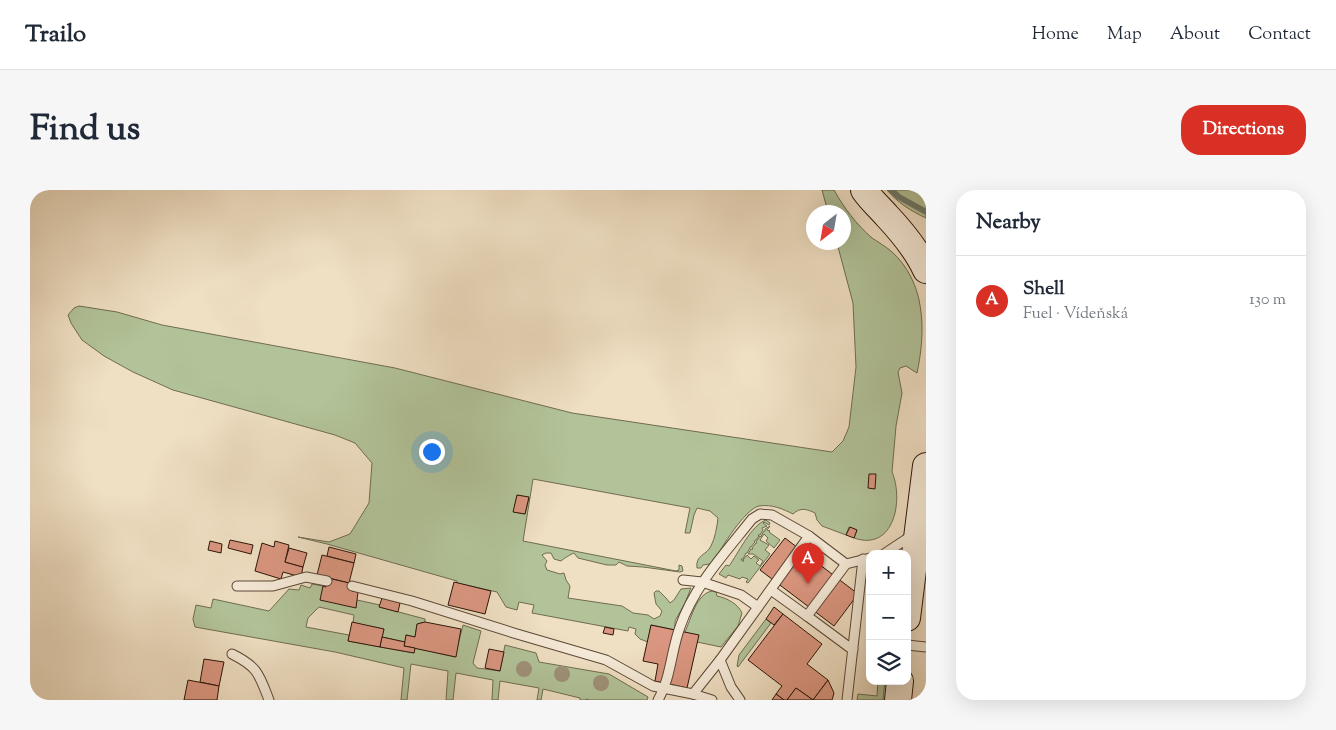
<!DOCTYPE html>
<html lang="en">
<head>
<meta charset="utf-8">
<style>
	body { margin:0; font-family:"Sorts Mill Goudy",serif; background:#f6f6f7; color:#1f2937 }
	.controls { position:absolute; right:15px; bottom:15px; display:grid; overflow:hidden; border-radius:10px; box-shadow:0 5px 20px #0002 }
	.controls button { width:45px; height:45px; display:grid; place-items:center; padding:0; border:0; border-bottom:1px solid #e0e1e3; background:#fff; color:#1f2937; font:25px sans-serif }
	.compass { position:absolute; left:776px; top:15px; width:45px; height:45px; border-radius:50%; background:#fff; box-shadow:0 5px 20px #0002; rotate:211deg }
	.you { position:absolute; left:401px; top:261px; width:18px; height:18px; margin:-12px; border:4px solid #fff; border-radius:50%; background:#1a73e8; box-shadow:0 0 0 8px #1a73e833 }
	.badge { display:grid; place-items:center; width:32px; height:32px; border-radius:50%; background:#d93025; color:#fff; font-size:16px; font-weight:700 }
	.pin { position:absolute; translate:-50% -41px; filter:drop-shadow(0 1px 2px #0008) }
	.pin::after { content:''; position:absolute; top:26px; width:18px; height:15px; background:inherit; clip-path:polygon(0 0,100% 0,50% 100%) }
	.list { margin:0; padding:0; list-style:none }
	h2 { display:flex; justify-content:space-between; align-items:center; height:65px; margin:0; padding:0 20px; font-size:21px }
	h2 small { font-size:16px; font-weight:400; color:#747a83 }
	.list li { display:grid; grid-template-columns:32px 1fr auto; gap:15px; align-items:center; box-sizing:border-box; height:90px; padding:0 20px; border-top:1px solid #e0e1e3 }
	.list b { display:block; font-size:19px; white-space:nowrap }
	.list p { margin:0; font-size:16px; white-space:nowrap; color:#747a83 }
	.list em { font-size:16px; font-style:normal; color:#747a83 }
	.icon { flex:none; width:28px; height:28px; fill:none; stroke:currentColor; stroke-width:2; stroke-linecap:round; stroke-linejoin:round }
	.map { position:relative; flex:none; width:896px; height:510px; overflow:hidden; border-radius:20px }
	header { display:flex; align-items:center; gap:30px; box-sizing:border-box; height:70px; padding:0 25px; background:#fff; border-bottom:1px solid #e0e1e3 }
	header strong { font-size:24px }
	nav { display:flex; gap:28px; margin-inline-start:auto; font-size:18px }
	.intro { display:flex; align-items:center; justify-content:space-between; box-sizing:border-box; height:120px; padding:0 30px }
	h1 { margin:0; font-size:35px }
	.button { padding:12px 22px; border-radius:20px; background:#d93025; color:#fff; font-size:18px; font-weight:700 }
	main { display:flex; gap:30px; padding:0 30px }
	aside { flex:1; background:#fff; border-radius:20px; box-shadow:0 5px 20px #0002 }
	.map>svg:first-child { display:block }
	.green { fill:#b2c399; stroke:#6f6c50; fill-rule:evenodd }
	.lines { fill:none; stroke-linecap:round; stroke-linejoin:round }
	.stream { stroke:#6e7a6c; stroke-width:6 }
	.building { fill:#da9680; stroke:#2c1507 }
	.service-casing { stroke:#5d4836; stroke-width:11 }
	.secondary-casing { stroke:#2c1507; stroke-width:28 }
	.service { stroke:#f5ead8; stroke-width:9 }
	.secondary { stroke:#f5ead8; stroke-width:26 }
	.tree { fill:#9e9178 }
</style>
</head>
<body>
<header>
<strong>Trailo</strong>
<nav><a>Home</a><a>Map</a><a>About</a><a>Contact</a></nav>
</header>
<div class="intro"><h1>Find us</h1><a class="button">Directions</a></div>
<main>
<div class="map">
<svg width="896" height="510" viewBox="0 0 896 510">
	<rect width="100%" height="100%" fill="#efdfc3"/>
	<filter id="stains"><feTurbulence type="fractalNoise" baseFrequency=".004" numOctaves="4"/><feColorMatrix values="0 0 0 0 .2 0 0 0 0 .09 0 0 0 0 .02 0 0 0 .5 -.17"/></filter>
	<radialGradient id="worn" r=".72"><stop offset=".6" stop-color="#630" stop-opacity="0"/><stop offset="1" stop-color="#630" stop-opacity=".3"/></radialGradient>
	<g class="green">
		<path d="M 792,0 L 804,0 C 814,18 826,34 842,48 C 848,52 855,56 861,61 C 896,92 896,141 887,183 L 876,176 L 870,178 L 868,182 L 872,203 L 866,236 L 862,282 C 874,310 864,362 824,348 L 827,340 L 819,337 L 816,345 L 792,336 L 787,330 L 785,323 C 777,319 770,317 763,324 C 753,319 742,314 729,316 C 715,319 691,358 684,371 L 680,374 L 673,375 L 671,378 L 667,378 C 665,365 677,365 681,356 C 685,348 687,337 688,328 L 680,321 L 667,318 L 664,325 L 660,343 L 655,343 L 660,318 L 503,289 L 493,351 L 646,381 L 649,380 L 649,375 L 652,376 L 653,381 L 650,382 L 613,377 L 597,376 L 589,372 L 586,375 L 577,375 L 548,368 L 544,363 C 541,364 533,369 531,371 L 524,369 L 521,363 L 516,363 L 512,365 L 517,371 L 515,375 L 517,380 L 530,384 L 534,383 L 536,390 L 540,396 L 538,408 L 592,416 L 603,423 L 618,425 L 624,429 L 630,426 L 632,421 L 626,414 L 624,403 L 626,401 L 629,401 L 636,408 L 640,413 L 644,410 L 651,399 L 661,398 L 655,413 L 645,431 L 645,440 L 621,435 L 618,452 L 610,449 L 605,444 L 606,439 L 599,437 L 598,441 L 502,423 L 504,415 L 489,412 L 487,420 L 476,417 L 467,402 L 427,393 L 427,391 L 297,354 L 268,347 L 299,352 L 320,344 L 339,313 L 342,273 L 325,253 L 305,245 L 143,200 L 103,182 L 74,166 L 52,150 L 41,133 L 38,125 L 44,118 L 49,116 L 87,122 L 132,135 L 365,178 L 542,223 L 802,262 L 813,251 L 819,237 L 826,177 L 823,113 L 807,53 L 814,52 L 814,22 L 798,22 ZM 487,305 L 499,308 L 495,324 L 484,322 Z"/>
		<path d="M 857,0 L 896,0 L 896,28 C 881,21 868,13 857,0 Z"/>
		<path d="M 736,330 L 740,333 L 739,335 L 734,332 L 733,333 L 737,336 L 732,338 L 733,340 L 730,345 L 728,345 L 729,346 L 725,351 L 724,351 L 725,352 L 721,357 L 720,357 L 720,358 L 717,363 L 716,363 L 713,369 L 711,369 L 712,371 L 714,371 L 713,370 L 717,365 L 721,369 L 724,366 L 729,370 L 726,373 L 730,376 L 733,371 L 723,364 L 718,364 L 721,359 L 723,359 L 722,358 L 726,353 L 727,353 L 726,352 L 730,346 L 731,347 L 731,346 L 734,341 L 735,341 L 735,339 L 740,336 L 737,340 L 740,341 L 739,342 L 750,350 L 744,358 L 736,351 L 738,348 L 734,344 L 730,350 L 739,355 L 735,360 L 740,364 L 718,393 L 716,392 L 718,389 L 712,387 L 710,389 L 698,385 L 696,388 L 689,384 L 696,375 L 699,376 C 708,364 721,335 736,330 Z"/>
		<polygon points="282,394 293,396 327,410 350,415 350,417 395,429 395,432 387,434 385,447 376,445 375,452 352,447 354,439 323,433 324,425 289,417 278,428 276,437 319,445 318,451 384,463 385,458 425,467 433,435 451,441 443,473 447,478 470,481 475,455 506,463 509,472 579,484 618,507 617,510 560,510 556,509 556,510 550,510 550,508 513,499 511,510 507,510 509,498 470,491 468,510 462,510 463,490 426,483 423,510 416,510 418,481 381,474 377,510 371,510 374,478 305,462 165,437 163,429 166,415 181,418 183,409 239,421 259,399 269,400 271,395 280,398"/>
		<path d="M 682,401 L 686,402 L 687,406 C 697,408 708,414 712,423 L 708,436 L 691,457 L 667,452 L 655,442 C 661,429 666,404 682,401 Z"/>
		<polygon points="736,429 741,433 708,477 707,476 709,465"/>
		<polygon points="848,491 855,491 853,510 827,510 828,504 847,506"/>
	</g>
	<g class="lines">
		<polyline class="stream" points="861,0 869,7 896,22"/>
	</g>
	<g class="building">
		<polygon points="839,284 846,284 845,299 838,298"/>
		<polygon points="487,305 499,307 495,324 483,322"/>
		<polygon points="820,337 827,340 824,348 816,345"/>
		<polygon points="755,348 828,404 804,436 730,380"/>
		<polygon points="200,350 223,355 221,364 198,358"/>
		<polygon points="180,351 192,354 191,363 178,360"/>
		<polygon points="245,351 259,355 255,372 273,377 271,387 253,382 251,389 225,381 232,353 244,357"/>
		<polygon points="299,357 326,364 324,373 297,366"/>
		<polygon points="259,358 277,363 273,377 255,372"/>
		<polygon points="292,365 324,373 319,393 287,385"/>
		<polygon points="298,388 319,393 322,401 328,402 326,418 290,410 293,396 296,397"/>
		<polygon points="424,392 461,401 455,424 418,415"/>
		<polygon points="352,408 370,413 368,422 349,417"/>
		<polygon points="744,417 753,424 744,435 736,429"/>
		<polygon points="753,424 792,454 777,474 798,490 783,510 766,498 757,510 754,510 746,504 752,496 718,470"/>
		<polygon points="322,432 354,439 350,457 318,451"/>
		<polygon points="395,432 431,439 426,467 374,456 376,445 385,447 387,434"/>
		<polygon points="621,435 669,445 657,498 625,491 628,474 613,471"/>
		<polygon points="575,437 584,439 583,445 573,443"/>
		<polygon points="352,447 375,452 374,456 385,458 384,463 350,457"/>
		<polygon points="459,459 474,462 470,481 455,478"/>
		<polygon points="174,469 194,472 189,496 170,492"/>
		<polygon points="158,490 189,496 187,510 154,510"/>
		<polygon points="798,490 804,503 802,510 783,510"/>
		<polygon points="766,498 783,510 757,510"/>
		<polygon points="746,504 754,510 742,510"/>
	</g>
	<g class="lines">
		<g class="service-casing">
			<g id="service">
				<polyline points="854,364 884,344"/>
				<polyline points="653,390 672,392 711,405 728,417"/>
				<polyline points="207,396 243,396 276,387 297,391"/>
				<polyline points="322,396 382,411 487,444 576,470 623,496 663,504 682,510"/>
				<polyline points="741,400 777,426 816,374 840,368"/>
				<polyline points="777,426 823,460"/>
				<polyline points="877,455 896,457"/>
				<path d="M 202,464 C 228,477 229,484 239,510"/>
				<polyline points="663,504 690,470"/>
				<path d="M 628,510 C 641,488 641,461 650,437 C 664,396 695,363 722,329 L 730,324 L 742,325 L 779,346"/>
				<polyline points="710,510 701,497 690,470 779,346 816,374"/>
				<polyline points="817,510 833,369"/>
			</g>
		</g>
		<g class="secondary-casing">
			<g id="secondary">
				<path d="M 834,0 C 841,10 849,17 857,26 C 872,42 887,60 896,80"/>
				<polyline points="877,428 896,276"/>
				<polyline points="868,510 870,491"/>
			</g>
		</g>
		<use href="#service" class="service"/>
		<use href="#secondary" class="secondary"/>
	</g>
	<g class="tree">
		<circle cx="494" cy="479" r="8"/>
		<circle cx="532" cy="484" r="8"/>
		<circle cx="571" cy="493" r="8"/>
	</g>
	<rect width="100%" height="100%" filter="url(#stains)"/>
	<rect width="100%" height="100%" fill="url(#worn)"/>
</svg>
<div class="controls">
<button>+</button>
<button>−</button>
<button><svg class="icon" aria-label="layers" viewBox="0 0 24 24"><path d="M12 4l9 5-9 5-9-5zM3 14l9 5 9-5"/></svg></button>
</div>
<svg class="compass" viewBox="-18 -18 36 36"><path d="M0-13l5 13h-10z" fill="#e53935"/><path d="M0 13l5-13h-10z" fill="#747a83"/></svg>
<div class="you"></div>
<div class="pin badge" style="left:778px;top:394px">A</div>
</div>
<aside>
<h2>Nearby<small></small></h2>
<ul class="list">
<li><span class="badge">A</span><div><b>Shell</b><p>Fuel · Vídeňská</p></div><em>130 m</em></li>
</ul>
</aside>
</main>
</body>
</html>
